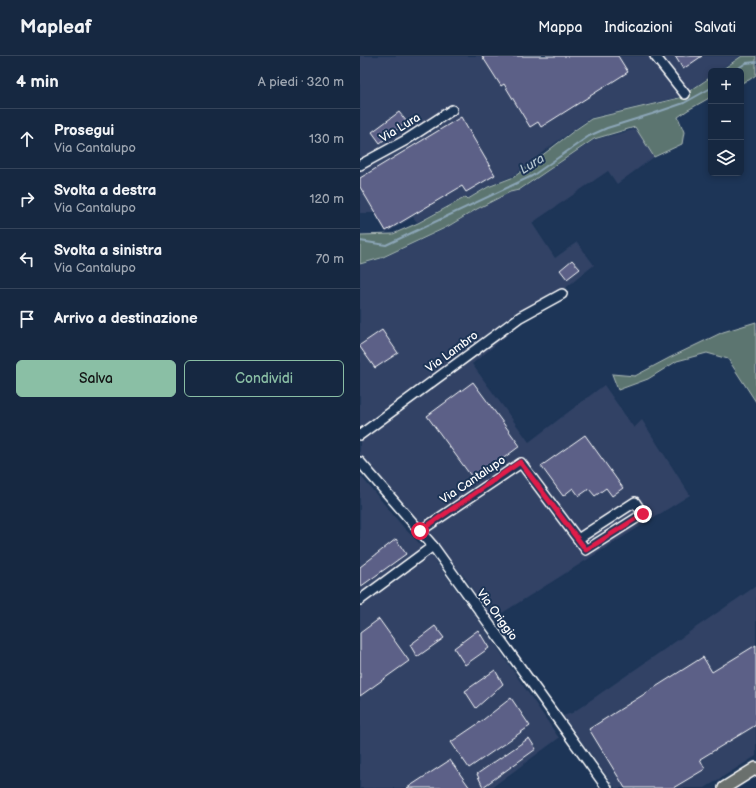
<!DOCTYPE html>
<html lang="it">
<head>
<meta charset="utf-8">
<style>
	body { margin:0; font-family:"Balsamiq Sans",sans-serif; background:#1f3048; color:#f1f3f6 }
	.controls { position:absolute; right:12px; top:12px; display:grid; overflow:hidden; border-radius:6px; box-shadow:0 2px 6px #0003 }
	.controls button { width:36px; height:36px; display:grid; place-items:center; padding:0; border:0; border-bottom:1px solid #35445a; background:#162841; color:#f1f3f6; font:20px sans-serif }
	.stop { position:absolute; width:12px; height:12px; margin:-9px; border:3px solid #e11d48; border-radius:50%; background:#fff }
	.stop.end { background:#e11d48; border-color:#fff; box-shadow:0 1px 4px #0008 }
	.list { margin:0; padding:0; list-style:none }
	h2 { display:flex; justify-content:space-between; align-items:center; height:52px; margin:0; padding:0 16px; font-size:17px }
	h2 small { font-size:13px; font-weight:400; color:#9ea6b1 }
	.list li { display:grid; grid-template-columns:26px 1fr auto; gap:12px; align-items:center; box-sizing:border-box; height:60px; padding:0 16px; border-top:1px solid #35445a }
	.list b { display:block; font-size:15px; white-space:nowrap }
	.list p { margin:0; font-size:13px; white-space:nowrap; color:#9ea6b1 }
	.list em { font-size:13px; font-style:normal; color:#9ea6b1 }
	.actions { display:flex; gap:8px; padding:12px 16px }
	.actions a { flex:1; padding:9px 0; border:1px solid #8abfa5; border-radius:6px; text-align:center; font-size:14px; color:#8abfa5 }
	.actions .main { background:#8abfa5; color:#111 }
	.icon { flex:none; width:22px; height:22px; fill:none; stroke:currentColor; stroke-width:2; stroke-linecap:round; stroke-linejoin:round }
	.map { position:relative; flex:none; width:396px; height:732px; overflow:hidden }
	header { display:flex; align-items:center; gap:24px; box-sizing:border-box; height:56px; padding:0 20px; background:#162841; border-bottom:1px solid #35445a }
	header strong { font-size:19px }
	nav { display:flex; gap:22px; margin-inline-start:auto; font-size:14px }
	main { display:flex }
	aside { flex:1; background:#162841 }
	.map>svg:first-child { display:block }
	.built { fill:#304265 }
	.green { fill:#5b7470; stroke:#adbab8 }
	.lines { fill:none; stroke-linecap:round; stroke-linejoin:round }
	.stream { stroke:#8ca6b7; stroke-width:2 }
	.building { fill:#5b6087; stroke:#fff }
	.minor-casing { stroke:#fff; stroke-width:12 }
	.major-casing { stroke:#fff; stroke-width:14 }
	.minor { stroke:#1d3557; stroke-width:9 }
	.major { stroke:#6a706d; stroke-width:11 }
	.route { stroke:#e11d48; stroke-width:5 }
	.labels { text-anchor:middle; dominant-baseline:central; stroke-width:4; stroke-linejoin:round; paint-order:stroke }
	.street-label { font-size:12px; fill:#fff; stroke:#1d3557 }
	.water-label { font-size:13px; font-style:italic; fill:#b3c4cf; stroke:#1d3557 }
</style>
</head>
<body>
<header>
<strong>Mapleaf</strong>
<nav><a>Mappa</a><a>Indicazioni</a><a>Salvati</a></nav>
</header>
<main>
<aside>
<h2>4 min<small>A piedi · 320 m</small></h2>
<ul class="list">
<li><svg class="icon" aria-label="ahead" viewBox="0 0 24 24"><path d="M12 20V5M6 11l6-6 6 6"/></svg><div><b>Prosegui</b><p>Via Cantalupo</p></div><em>130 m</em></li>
<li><svg class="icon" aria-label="right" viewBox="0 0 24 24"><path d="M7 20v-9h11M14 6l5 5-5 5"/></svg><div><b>Svolta a destra</b><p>Via Cantalupo</p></div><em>120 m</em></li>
<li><svg class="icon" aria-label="left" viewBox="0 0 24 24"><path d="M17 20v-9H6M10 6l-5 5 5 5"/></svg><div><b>Svolta a sinistra</b><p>Via Cantalupo</p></div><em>70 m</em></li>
<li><svg class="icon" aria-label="arrive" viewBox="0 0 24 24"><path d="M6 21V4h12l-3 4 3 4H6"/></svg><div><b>Arrivo a destinazione</b></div></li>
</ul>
<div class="actions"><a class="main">Salva</a><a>Condividi</a></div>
</aside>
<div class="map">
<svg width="396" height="732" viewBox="0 0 396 732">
	<rect width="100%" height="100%" fill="#1d3557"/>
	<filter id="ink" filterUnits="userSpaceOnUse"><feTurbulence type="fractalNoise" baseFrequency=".025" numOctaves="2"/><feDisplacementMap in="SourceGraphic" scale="8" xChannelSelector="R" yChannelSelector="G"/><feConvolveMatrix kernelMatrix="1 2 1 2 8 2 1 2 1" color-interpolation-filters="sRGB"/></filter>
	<g filter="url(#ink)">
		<g class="built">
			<polygon points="0,0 380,0 358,15 351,15 351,20 319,41 230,62 187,93 153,120 128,130 108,142 107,140 57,166 53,161 26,177 14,157 0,157"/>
			<polygon points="276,73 294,101 257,128 248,115 172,167 195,202 217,186 234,209 112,308 169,386 244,329 274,372 282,364 330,439 131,564 106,523 0,400 0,209 21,203 87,172 118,153 151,136 159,135 234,84"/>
			<polygon points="0,419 45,473 72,500 122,569 199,682 131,732 0,732"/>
			<polygon points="396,530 396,700 345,732 255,732 203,660 212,657"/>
		</g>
		<g class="green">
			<polygon points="382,0 396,0 396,19 389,24 381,27 381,15 360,15"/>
			<polygon points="351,21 351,41 328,54 318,61 324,76 322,88 294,101 275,71 234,83 159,134 150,136 117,153 87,171 21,202 0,208 0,179 33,178 58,167 106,141 108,143 128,131 154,121 215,74 231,63 319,42"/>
			<polygon points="396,266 396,346 368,303 347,297 317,305 288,323 258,334 252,318 275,320 309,302 363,276"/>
		</g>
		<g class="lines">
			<g class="stream">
				<polyline points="374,15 386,7 396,6"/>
				<polyline points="0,185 26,189 172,120 229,80 247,72 292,58 324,47 351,32"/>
			</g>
		</g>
		<g class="building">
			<polygon points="122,0 258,0 268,16 181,71 178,66 170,71 144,28 141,30"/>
			<polygon points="315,0 342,0 323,13"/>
			<polygon points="39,56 47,66 20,87 12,76"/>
			<polygon points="101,61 135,119 106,136 102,130 26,175 0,131 0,122"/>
			<polygon points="212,204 220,213 207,223 200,214"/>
			<polygon points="22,274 38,297 15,312 0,291 0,289"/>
			<polygon points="113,326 160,390 114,424 67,360"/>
			<polygon points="225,379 263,432 252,440 246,432 235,440 229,433 219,440 213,432 203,440 181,410"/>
			<polygon points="36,483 46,498 0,531 0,511"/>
			<polygon points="19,563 49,605 0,640 0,577"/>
			<polygon points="75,570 84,582 57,601 50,589"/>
			<polygon points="118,574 129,592 105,609 94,592"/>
			<polygon points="396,589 396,669 340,703 345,713 313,732 265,732 229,673 343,601 352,616"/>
			<polygon points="135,614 143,628 116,652 105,635"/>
			<polygon points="151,642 170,670 109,712 91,686 119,667"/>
			<polygon points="169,682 176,693 123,731 117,718"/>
			<polygon points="90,704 110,732 47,732"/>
		</g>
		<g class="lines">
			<g class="minor-casing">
				<g id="minor">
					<polyline points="295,0 325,38"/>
					<polyline points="0,109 46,84 92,54"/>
					<polyline points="0,379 160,261 202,238"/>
					<polyline points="0,406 73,490 247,732"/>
					<polyline points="60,475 161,407 226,494 283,458 275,446 218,483"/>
					<polyline points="0,544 73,490"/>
				</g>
			</g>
			<g class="major-casing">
				<polyline id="major" points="364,732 396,712"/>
			</g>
			<use href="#minor" class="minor"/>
			<use href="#major" class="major"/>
		</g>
	</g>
	<g class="lines" filter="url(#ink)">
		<polyline class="route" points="60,475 160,406 226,494 283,458"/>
	</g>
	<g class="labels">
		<g class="street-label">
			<text transform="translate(40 72) rotate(-31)">Via Lura</text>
			<text transform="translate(92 296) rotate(-36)">Via Lambro</text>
			<text transform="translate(113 424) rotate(-34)">Via Cantalupo</text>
			<text transform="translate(137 559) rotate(54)">Via Origgio</text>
		</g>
		<g class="water-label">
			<text transform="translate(172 108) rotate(-32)">Lura</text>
		</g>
	</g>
</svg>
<div class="controls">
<button>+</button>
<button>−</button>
<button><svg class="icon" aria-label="layers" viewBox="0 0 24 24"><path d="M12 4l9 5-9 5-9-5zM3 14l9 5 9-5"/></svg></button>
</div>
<div class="stop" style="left:60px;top:475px"></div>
<div class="stop end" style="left:283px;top:458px"></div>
</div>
</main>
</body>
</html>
